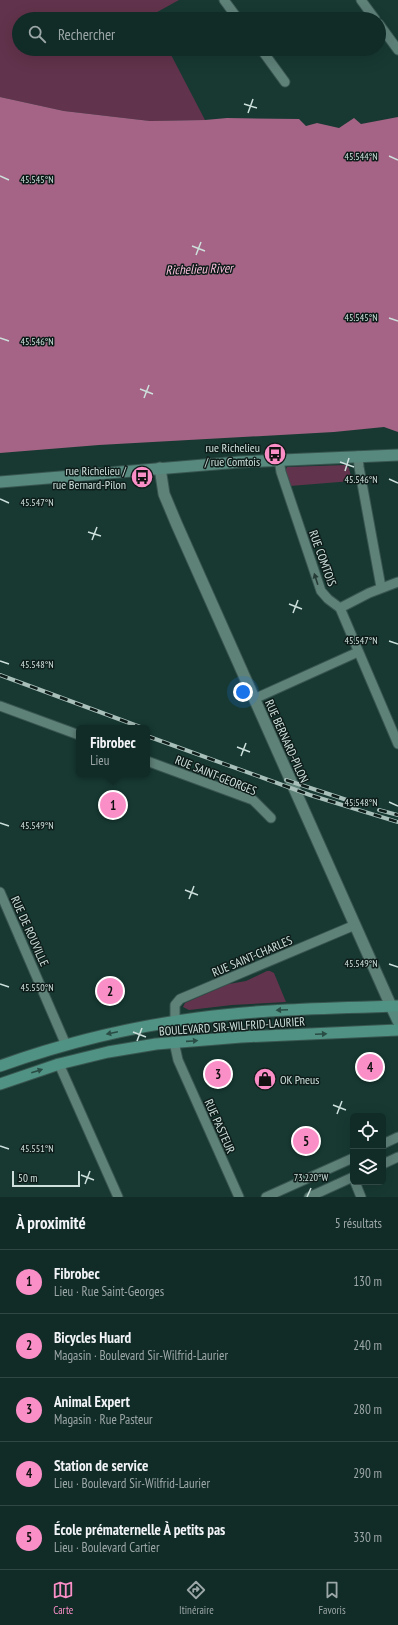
<!DOCTYPE html>
<html lang="fr">
<head>
<meta charset="utf-8">
<style>
	body { margin:0; font-family:"PT Sans Narrow",sans-serif; background:#1a332e; color:#f1f3f6 }
	.controls { position:absolute; right:12px; bottom:12px; display:grid; overflow:hidden; border-radius:6px; box-shadow:0 4px 16px #0002 }
	.controls button { width:36px; height:36px; display:grid; place-items:center; padding:0; border:0; border-bottom:1px solid #304743; background:#112b26; color:#f1f3f6; font:20px sans-serif }
	.scale { position:absolute; left:12px; bottom:10px; width:68px; box-sizing:border-box; padding-left:4px; border:2px solid #cde0db; border-top:0; font-size:11px; line-height:14px; white-space:nowrap; color:#cde0db; -webkit-text-stroke:3px #0f1d1a; paint-order:stroke }
	.you { position:absolute; left:243px; top:692px; width:14px; height:14px; margin:-10px; border:3px solid #fff; border-radius:50%; background:#1a73e8; box-shadow:0 0 0 6px #1a73e833 }
	.badge { display:grid; place-items:center; width:26px; height:26px; border-radius:50%; background:#fa8fc8; color:#111; font-size:13px; font-weight:700 }
	.pin { position:absolute; translate:-50% -50%; border:2px solid #fff; box-shadow:0 1px 4px #0006 }
	.popup { position:absolute; left:76px; top:725px; width:74px; height:52px; box-sizing:border-box; display:grid; place-content:center; border-radius:6px; background:#112b26; filter:drop-shadow(0 1px 3px #0005); font-size:13px; white-space:nowrap; color:#9ca7a7 }
	.popup b { font-size:15px; color:#f1f3f6 }
	.popup::after { content:''; position:absolute; left:50%; top:100%; margin-left:-8px; border:8px solid transparent; border-top-color:#112b26 }
	.list { margin:0; padding:0; list-style:none }
	h2 { display:flex; justify-content:space-between; align-items:center; height:52px; margin:0; padding:0 16px; font-size:17px }
	h2 small { font-size:13px; font-weight:400; color:#9ca7a7 }
	.list li { display:grid; grid-template-columns:26px 1fr auto; gap:12px; align-items:center; box-sizing:border-box; height:64px; padding:0 16px; border-top:1px solid #304743 }
	.list b { display:block; font-size:15px; white-space:nowrap }
	.list p { margin:0; font-size:13px; white-space:nowrap; color:#9ca7a7 }
	.list em { font-size:13px; font-style:normal; color:#9ca7a7 }
	.icon { flex:none; width:22px; height:22px; fill:none; stroke:currentColor; stroke-width:2; stroke-linecap:round; stroke-linejoin:round }
	.map { position:relative; flex:none; width:398px; height:1197px; overflow:hidden }
	.search { position:absolute; background:#112b26; box-shadow:0 4px 16px #0002; left:12px; right:12px; top:12px; height:44px; display:flex; align-items:center; gap:10px; box-sizing:border-box; padding:0 14px; border-radius:22px; color:#9ca7a7; font-size:15px }
	.sheet { height:372px; background:#112b26 }
	nav { display:flex; justify-content:space-around; align-items:center; box-sizing:border-box; height:56px; border-top:1px solid #304743; background:#112b26; font-size:11px; color:#9ca7a7 }
	nav a { display:grid; justify-items:center; gap:2px }
	nav .on { color:#fa8fc8 }
	.map>svg:first-child { display:block }
	.green { fill:#62334c }
	.water { fill:#a56385 }
	.lines { fill:none; stroke-linecap:round; stroke-linejoin:round }
	.minor-casing { stroke:#395650; stroke-width:11 }
	.tertiary-casing { stroke:#395650; stroke-width:13 }
	.secondary-casing { stroke:#395650; stroke-width:13 }
	.primary-casing { stroke:#395650; stroke-width:13 }
	.minor { stroke:#5e8178; stroke-width:9 }
	.tertiary { stroke:#5e8178; stroke-width:11 }
	.secondary { stroke:#57897e; stroke-width:11 }
	.primary { stroke:#509283; stroke-width:11 }
	.rail-casing { stroke:#a8beb9; stroke-width:4 }
	.rail { stroke:#0f1d1a; stroke-width:2.5; stroke-dasharray:8; stroke-linecap:butt }
	.oneway { fill:#273b36 }
	.oneway2 { fill:#294c44 }
	.ticks { fill:none; stroke:#cde0db; stroke-width:1.5 }
	.labels { text-anchor:middle; dominant-baseline:central; stroke-width:3; stroke-linejoin:round; paint-order:stroke }
	.poi-label { font-size:12px; fill:#cde0db; stroke:#0f1d1a; text-anchor:end }
	.street-label { font-size:12px; fill:#cde0db; stroke:#0f1d1a }
	.water-label { font-size:13px; font-style:italic; fill:#f8bedb; stroke:#0f1d1a }
	.ticks-label { font-size:10px; text-anchor:middle; fill:#cde0db; stroke:#0f1d1a; stroke-width:3; stroke-linejoin:round; paint-order:stroke }
</style>
</head>
<body>
<div class="map">
<svg width="398" height="1197" viewBox="0 0 398 1197">
	<rect width="100%" height="100%" fill="#173932"/>
	<g class="green">
		<polygon points="0,0 179,0 150,16 152,19 19,19 19,49 168,49 205,120 150,121 64,111 0,97"/>
		<polygon points="346,465 349,468 352,481 290,486 285,471 287,467"/>
		<polygon points="267,971 270,971 274,973 286,1002 232,1005 189,1010 183,1007 185,1003 229,984 246,981"/>
	</g>
	<polygon class="water" points="0,97 64,111 150,121 205,120 227,118 299,119 306,126 317,123 339,128 354,118 361,124 398,117 398,432 384,427 334,432 99,445 0,453"/>
	<g class="lines">
		<g class="minor-casing">
			<g id="minor">
				<polyline points="224,0 238,19"/>
				<polyline points="361,0 375,19"/>
				<polyline points="379,24 398,50"/>
				<polyline points="261,49 285,82"/>
				<polyline points="358,456 359,467 381,587"/>
				<polyline points="279,460 281,472 321,591 328,599 340,608 398,744"/>
				<polyline points="340,608 369,593 398,582"/>
				<polyline points="254,699 358,652"/>
				<polyline points="0,706 79,735"/>
				<polyline points="147,761 253,800 271,818"/>
				<polyline points="0,892 66,1045"/>
				<polyline points="175,1021 175,1005 180,999 355,925"/>
				<polyline points="174,1042 178,1060 239,1197"/>
				<polyline points="59,1064 118,1197"/>
				<polyline points="383,1144 398,1137"/>
				<polyline points="383,1164 398,1157"/>
				<polyline points="355,1182 361,1197"/>
				<polyline points="266,1197 353,1158"/>
				<polyline points="309,1197 353,1177"/>
			</g>
		</g>
		<g class="tertiary-casing">
			<polyline id="tertiary" points="160,468 164,494 177,525 391,1006"/>
		</g>
		<g class="secondary-casing">
			<g id="secondary">
				<polyline points="0,482 240,462 398,455"/>
				<polyline points="391,1006 398,1021"/>
			</g>
		</g>
		<g class="primary-casing">
			<g id="primary">
				<path d="M 0,1066 C 64,1043 130,1027 198,1018 C 264,1009 331,1008 398,1006"/>
				<polyline points="0,1084 59,1064 108,1052 156,1044 241,1037 398,1030"/>
			</g>
		</g>
		<use href="#minor" class="minor"/>
		<use href="#tertiary" class="tertiary"/>
		<use href="#secondary" class="secondary"/>
		<use href="#primary" class="primary"/>
		<g class="rail-casing">
			<g id="rail">
				<polyline points="0,675 143,728"/>
				<polyline points="147,736 310,795 398,822"/>
				<polyline points="286,780 356,803"/>
				<polyline points="379,810 398,815"/>
			</g>
		</g>
		<use href="#rail" class="rail"/>
	</g>
	<defs><path id="oneway-solid" d="M-6-.8H1V-3.2L6.5 0L1 3.2V.8H-6Z"/></defs>
	<use class="oneway" href="#oneway-solid" transform="translate(316 579) rotate(-108)"/>
	<g class="oneway2">
		<use href="#oneway-solid" transform="translate(282 1010) rotate(177)"/>
		<use href="#oneway-solid" transform="translate(112 1033) rotate(168)"/>
		<use href="#oneway-solid" transform="translate(321 1034) rotate(-3)"/>
		<use href="#oneway-solid" transform="translate(192 1041) rotate(-4)"/>
		<use href="#oneway-solid" transform="translate(37 1071) rotate(-18)"/>
	</g>
	<path class="ticks" d="M 244,104 L 257,108M 248,113 L 253,99M 389,156 L 398,160M 0,176 L 9,180M 192,246 L 205,251M 196,255 L 201,242M 389,318 L 398,321M 0,338 L 9,341M 140,389 L 153,394M 144,398 L 149,385M 340,462 L 354,467M 345,471 L 349,458M 389,479 L 398,483M 0,499 L 9,503M 88,532 L 101,536M 92,540 L 97,527M 289,604 L 302,609M 293,613 L 298,600M 389,641 L 398,644M 0,661 L 9,664M 237,747 L 250,752M 241,756 L 246,743M 389,802 L 398,806M 0,823 L 9,826M 185,890 L 198,895M 189,899 L 194,886M 389,964 L 398,967M 0,984 L 9,987M 133,1032 L 146,1037M 137,1041 L 142,1028M 333,1105 L 346,1110M 337,1114 L 342,1101M 0,1146 L 9,1149M 81,1175 L 94,1180M 85,1184 L 90,1171M 307,1197 L 311,1188"/>
	<defs>
		<g id="bus-disc" transform="scale(1.15)"><circle r="9.5" fill="#fa8fc8" stroke="#0f1d1a"/><path d="M-5-6H5V4H4V6H2V4H-2V6H-4V4H-5ZM-3.5-4V0h7V-4ZM-3.5 1.2v1.5H-2V1.2ZM2 1.2v1.5H3.5V1.2Z" fill="#111"/></g>
		<g id="shop-disc" transform="scale(1.15)"><circle r="9.5" fill="#fa8fc8" stroke="#0f1d1a"/><path d="M-5-2.5h2.3a2.7 3.5 0 0 1 5.4 0H5L5.5 6h-11ZM-1.5-2.5h3a1.5 2.3 0 0 0-3 0Z" fill="#111"/></g>
	</defs>
	<g fill-rule="evenodd">
		<use href="#bus-disc" x="275" y="454"/>
		<use href="#bus-disc" x="142" y="477"/>
		<use href="#shop-disc" x="265" y="1079"/>
	</g>
	<g class="labels">
		<g class="poi-label">
			<text x="260" y="447">rue Richelieu<tspan x="260" dy="14">/ rue Comtois</tspan></text>
			<text x="126" y="470">rue Richelieu /<tspan x="126" dy="14">rue Bernard-Pilon</tspan></text>
			<text x="280" y="1079" text-anchor="start">OK Pneus</text>
		</g>
		<g class="street-label">
			<text transform="translate(323 558) rotate(70)">RUE COMTOIS</text>
			<text transform="translate(287 741) rotate(66)">RUE BERNARD-PILON</text>
			<text transform="translate(216 775) rotate(22)">RUE SAINT-GEORGES</text>
			<text transform="translate(30 931) rotate(66)">RUE DE ROUVILLE</text>
			<text transform="translate(252 956) rotate(-23)">RUE SAINT-CHARLES</text>
			<text transform="translate(232 1026) rotate(-4)">BOULEVARD SIR-WILFRID-LAURIER</text>
			<text transform="translate(220 1126) rotate(66)">RUE PASTEUR</text>
		</g>
		<g class="water-label">
			<text transform="translate(199 269) rotate(-2)">Richelieu River</text>
		</g>
	</g>
	<g class="ticks-label">
		<text x="361" y="160">45.544°N</text>
		<text x="37" y="183">45.545°N</text>
		<text x="361" y="321">45.545°N</text>
		<text x="37" y="345">45.546°N</text>
		<text x="361" y="483">45.546°N</text>
		<text x="37" y="506">45.547°N</text>
		<text x="361" y="644">45.547°N</text>
		<text x="37" y="668">45.548°N</text>
		<text x="361" y="806">45.548°N</text>
		<text x="37" y="829">45.549°N</text>
		<text x="361" y="967">45.549°N</text>
		<text x="37" y="991">45.550°N</text>
		<text x="37" y="1152">45.551°N</text>
		<text x="311" y="1181">73.220°W</text>
	</g>
</svg>
<div class="controls">
<button><svg class="icon" aria-label="locate" viewBox="0 0 24 24"><circle cx="12" cy="12" r="6"/><path d="M12 2v4M12 18v4M2 12h4M18 12h4"/></svg></button>
<button><svg class="icon" aria-label="layers" viewBox="0 0 24 24"><path d="M12 4l9 5-9 5-9-5zM3 14l9 5 9-5"/></svg></button>
</div>
<div class="scale">50 m</div>
<div class="you"></div>
<div class="pin badge" style="left:113px;top:805px">1</div>
<div class="popup"><b>Fibrobec</b>Lieu</div>
<div class="pin badge" style="left:110px;top:991px">2</div>
<div class="pin badge" style="left:218px;top:1074px">3</div>
<div class="pin badge" style="left:370px;top:1067px">4</div>
<div class="pin badge" style="left:306px;top:1141px">5</div>
<div class="search"><svg class="icon" aria-label="search" viewBox="0 0 24 24"><circle cx="10" cy="10" r="6"/><path d="M15 15l6 6"/></svg>Rechercher</div>
</div>
<section class="sheet">
<h2>À proximité<small>5 résultats</small></h2>
<ul class="list">
<li><span class="badge">1</span><div><b>Fibrobec</b><p>Lieu · Rue Saint-Georges</p></div><em>130 m</em></li>
<li><span class="badge">2</span><div><b>Bicycles Huard</b><p>Magasin · Boulevard Sir-Wilfrid-Laurier</p></div><em>240 m</em></li>
<li><span class="badge">3</span><div><b>Animal Expert</b><p>Magasin · Rue Pasteur</p></div><em>280 m</em></li>
<li><span class="badge">4</span><div><b>Station de service</b><p>Lieu · Boulevard Sir-Wilfrid-Laurier</p></div><em>290 m</em></li>
<li><span class="badge">5</span><div><b>École prématernelle À petits pas</b><p>Lieu · Boulevard Cartier</p></div><em>330 m</em></li>
</ul>
</section>
<nav>
<a class="on"><svg class="icon" aria-label="map" viewBox="0 0 24 24"><path d="M3 6l6-2 6 2 6-2v14l-6 2-6-2-6 2zM9 4v14M15 6v14"/></svg>Carte</a>
<a><svg class="icon" aria-label="directions" viewBox="0 0 24 24"><path d="M12 3l9 9-9 9-9-9zM9 14v-3h6M13 9l2 2-2 2"/></svg>Itinéraire</a>
<a><svg class="icon" aria-label="saved" viewBox="0 0 24 24"><path d="M7 4h10v16l-5-4-5 4z"/></svg>Favoris</a>
</nav>
</body>
</html>
